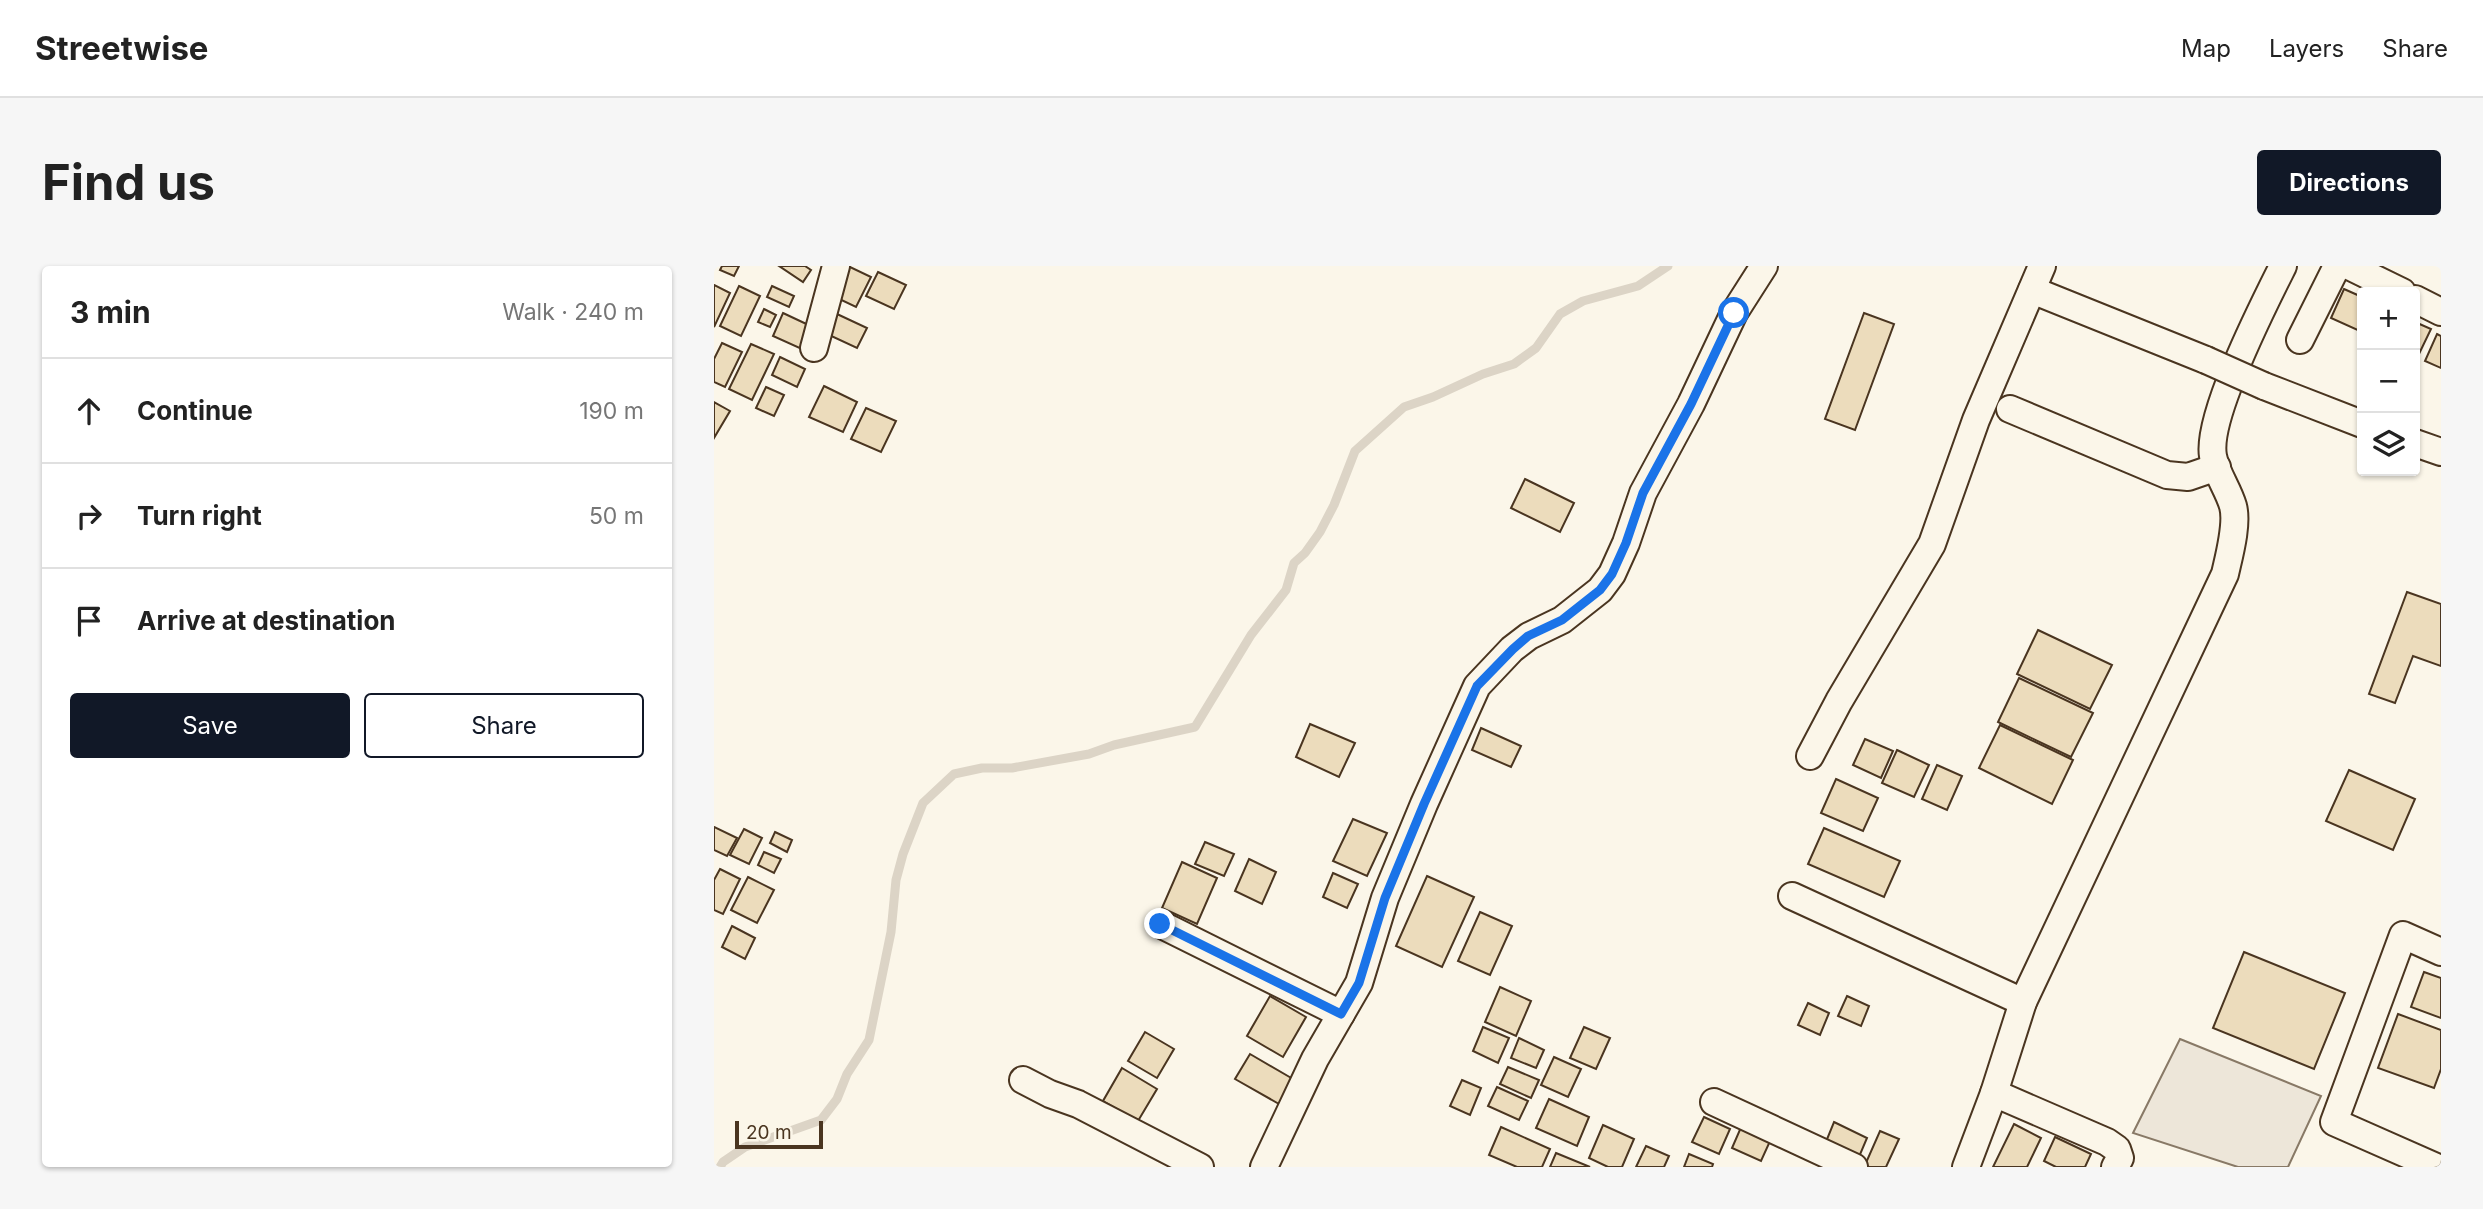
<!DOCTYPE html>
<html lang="en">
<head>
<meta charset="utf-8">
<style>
	body { margin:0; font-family:Inter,sans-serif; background:#f6f6f6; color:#222 }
	.controls { position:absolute; right:21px; top:21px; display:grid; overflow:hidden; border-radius:7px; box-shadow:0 2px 5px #0004 }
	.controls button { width:63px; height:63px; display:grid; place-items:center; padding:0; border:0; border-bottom:2px solid #e0e0e0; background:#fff; color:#222; font:35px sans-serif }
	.scale { position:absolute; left:21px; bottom:18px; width:88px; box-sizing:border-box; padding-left:7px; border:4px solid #4a3520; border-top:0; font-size:19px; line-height:24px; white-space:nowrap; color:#4a3520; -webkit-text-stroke:5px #fbf6e9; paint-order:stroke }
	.stop { position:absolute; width:21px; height:21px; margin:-16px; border:5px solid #1a73e8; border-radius:50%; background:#fff }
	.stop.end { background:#1a73e8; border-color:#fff; box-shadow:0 2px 7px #0008 }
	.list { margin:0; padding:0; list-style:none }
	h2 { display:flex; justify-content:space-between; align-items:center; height:91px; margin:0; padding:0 28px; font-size:30px }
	h2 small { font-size:23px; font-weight:400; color:#767676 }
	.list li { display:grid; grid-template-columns:46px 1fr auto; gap:21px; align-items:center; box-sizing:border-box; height:105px; padding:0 28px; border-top:2px solid #e0e0e0 }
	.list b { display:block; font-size:26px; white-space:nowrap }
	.list em { font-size:23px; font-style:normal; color:#767676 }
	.actions { display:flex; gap:14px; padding:21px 28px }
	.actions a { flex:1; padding:16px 0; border:2px solid #111827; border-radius:7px; text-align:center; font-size:24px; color:#111827 }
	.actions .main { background:#111827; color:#fff }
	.icon { flex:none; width:38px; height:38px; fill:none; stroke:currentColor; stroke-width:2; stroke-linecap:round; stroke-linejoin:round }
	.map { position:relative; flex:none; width:1727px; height:901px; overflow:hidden; border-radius:7px }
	header { display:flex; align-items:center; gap:42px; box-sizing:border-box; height:98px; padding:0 35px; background:#fff; border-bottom:2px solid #e0e0e0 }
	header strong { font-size:33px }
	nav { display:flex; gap:38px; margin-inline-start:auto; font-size:24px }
	.intro { display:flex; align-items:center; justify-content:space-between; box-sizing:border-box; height:168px; padding:0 42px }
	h1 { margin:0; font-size:49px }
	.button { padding:18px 32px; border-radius:7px; background:#111827; color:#fff; font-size:24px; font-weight:700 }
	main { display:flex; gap:42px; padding:0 42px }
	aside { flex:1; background:#fff; border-radius:7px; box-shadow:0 2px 5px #0004 }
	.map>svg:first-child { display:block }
	.green { fill:#ede6d9; stroke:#887966; stroke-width:2 }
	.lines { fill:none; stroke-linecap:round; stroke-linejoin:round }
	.stream { stroke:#dcd4c6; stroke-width:9 }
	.building { fill:#ecdcbc; stroke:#4a3520; stroke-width:2 }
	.street-casing { stroke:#4a3520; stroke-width:30 }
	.street { stroke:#fbf6e9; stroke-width:26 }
	.street-bridge-casing { stroke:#4a3520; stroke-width:30; stroke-linecap:butt }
	.street-bridge { stroke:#fbf6e9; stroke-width:26 }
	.route { stroke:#1a73e8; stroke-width:9 }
</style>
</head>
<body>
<header>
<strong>Streetwise</strong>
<nav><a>Map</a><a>Layers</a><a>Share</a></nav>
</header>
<div class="intro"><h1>Find us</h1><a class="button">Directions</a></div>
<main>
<aside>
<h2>3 min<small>Walk · 240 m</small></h2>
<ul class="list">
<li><svg class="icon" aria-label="ahead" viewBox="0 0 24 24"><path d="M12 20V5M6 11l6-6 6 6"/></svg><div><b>Continue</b></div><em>190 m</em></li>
<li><svg class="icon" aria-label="right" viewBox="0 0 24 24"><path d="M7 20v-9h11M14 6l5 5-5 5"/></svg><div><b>Turn right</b></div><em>50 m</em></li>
<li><svg class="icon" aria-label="arrive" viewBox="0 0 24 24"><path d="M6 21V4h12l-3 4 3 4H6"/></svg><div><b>Arrive at destination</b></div></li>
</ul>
<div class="actions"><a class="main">Save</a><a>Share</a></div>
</aside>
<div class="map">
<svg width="1727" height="901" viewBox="0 0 1727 901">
	<rect width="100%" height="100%" fill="#fbf6e9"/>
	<polygon class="green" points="1466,773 1607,830 1574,901 1524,901 1419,867"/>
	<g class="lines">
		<polyline class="stream" points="6,901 9,896 31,881 107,854 123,833 133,808 155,774 177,666 182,614 189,588 209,537 240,508 268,502 298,502 375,488 400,479 481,461 537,369 572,324 580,297 591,287 606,266 620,239 641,185 690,141 719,131 769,108 800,98 822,82 846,48 869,35 924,20 954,0"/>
	</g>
	<g class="building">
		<polygon points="8,0 25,0 20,10 6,4"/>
		<polygon points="65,0 91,0 97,4 89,16"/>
		<polygon points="134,0 157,11 142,41 119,30"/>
		<polygon points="164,6 192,19 180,43 152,30"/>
		<polygon points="0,19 16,27 0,61"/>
		<polygon points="25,20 46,30 27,70 6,60"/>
		<polygon points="58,20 80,30 75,41 53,31"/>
		<polygon points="1630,23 1648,31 1648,66 1617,52"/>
		<polygon points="50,43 62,49 56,61 44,56"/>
		<polygon points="69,47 101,62 90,84 59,70"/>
		<polygon points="1150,47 1180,58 1141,164 1111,153"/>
		<polygon points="123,48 153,62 143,82 113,68"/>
		<polygon points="1701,56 1717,63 1704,90 1701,89"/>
		<polygon points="1723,68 1727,70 1727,102 1711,95"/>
		<polygon points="8,77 28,86 11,121 0,116 0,93"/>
		<polygon points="37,78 60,88 38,134 15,123"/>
		<polygon points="66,91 91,103 83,121 58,109"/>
		<polygon points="110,120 143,136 129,166 95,151"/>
		<polygon points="52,121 70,129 60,150 42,142"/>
		<polygon points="0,136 16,145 0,172"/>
		<polygon points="152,142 182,155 167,186 137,173"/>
		<polygon points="811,213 860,237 846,266 797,242"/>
		<polygon points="1693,326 1727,338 1727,400 1699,390 1681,437 1655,428"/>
		<polygon points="1324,364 1398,399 1376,443 1303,408"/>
		<polygon points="1305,412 1379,447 1357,491 1284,456"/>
		<polygon points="596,458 641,477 625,511 582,491"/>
		<polygon points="1286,459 1359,494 1338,538 1265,502"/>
		<polygon points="767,462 807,480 797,501 758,484"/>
		<polygon points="1151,473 1179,485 1167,512 1139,499"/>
		<polygon points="1183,484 1215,499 1200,531 1168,517"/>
		<polygon points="1223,499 1248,510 1233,544 1208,533"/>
		<polygon points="1635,504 1701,533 1679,584 1612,555"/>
		<polygon points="1122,513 1164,532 1149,565 1107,547"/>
		<polygon points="639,553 673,567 653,610 619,595"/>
		<polygon points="0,561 23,572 13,590 0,584"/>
		<polygon points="1110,562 1186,595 1170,631 1094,598"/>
		<polygon points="30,563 48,572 35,598 16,589"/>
		<polygon points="61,566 78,574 73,586 56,577"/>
		<polygon points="491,576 520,588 510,610 481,598"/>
		<polygon points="50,586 67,593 60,607 44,599"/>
		<polygon points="535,593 562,606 548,638 521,625"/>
		<polygon points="468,596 503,612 483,658 448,642"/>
		<polygon points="6,603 26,613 9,648 0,644 0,614"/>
		<polygon points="619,607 644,618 633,642 609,631"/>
		<polygon points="713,610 760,631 728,701 682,680"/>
		<polygon points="34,611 60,624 43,657 17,644"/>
		<polygon points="766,646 798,660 776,709 744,695"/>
		<polygon points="18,660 41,672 31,693 8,681"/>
		<polygon points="1530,686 1631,727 1600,803 1499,762"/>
		<polygon points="1710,706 1727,712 1727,752 1697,741"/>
		<polygon points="786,721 817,735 802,770 771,756"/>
		<polygon points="556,730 592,751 569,791 533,770"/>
		<polygon points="1133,730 1155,740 1147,760 1124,750"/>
		<polygon points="1094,737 1115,747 1106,769 1084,759"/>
		<polygon points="1684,748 1727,764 1727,803 1720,822 1664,802"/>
		<polygon points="769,761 795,772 784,797 759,785"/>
		<polygon points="870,761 896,772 882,803 856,792"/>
		<polygon points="431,766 460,783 443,812 414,795"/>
		<polygon points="805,772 830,784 822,802 797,792"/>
		<polygon points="536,788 579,813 565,838 521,813"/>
		<polygon points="840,791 867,803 854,831 827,819"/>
		<polygon points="794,801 825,814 817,832 786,818"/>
		<polygon points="408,802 443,823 424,855 389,835"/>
		<polygon points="748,814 767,822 756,849 736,840"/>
		<polygon points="783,821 814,835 805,854 774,840"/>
		<polygon points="835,833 875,851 863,880 822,862"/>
		<polygon points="990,851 1016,863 1005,888 978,876"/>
		<polygon points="1120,856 1153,872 1142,898 1109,883"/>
		<polygon points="1300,858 1327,872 1313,901 1279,901"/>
		<polygon points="889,859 920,873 908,901 894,901 875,892"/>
		<polygon points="1028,859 1057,873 1047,895 1018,882"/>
		<polygon points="787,861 836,883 828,901 803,901 775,889"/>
		<polygon points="1166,865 1185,873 1172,901 1155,901 1151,899"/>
		<polygon points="1341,871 1377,888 1371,901 1342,901 1330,895"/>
		<polygon points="932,880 955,890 950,901 922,901"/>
		<polygon points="842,887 876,901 836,901"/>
		<polygon points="975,888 999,898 998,901 970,901"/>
	</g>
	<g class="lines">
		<g class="street-casing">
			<g id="street">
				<polyline points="1635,0 1688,26"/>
				<polyline points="1318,24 1492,94"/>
				<polyline points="1701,33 1727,46"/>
				<polyline points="1586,74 1623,0"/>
				<polyline points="100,82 122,0"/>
				<polyline points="1550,120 1648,158"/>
				<polyline points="1296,143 1453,209 1474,211 1503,201"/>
				<polyline points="1701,177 1727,186"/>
				<polyline points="1096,490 1125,435 1218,278 1262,154 1328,0"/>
				<polyline points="1078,630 1309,736"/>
				<polyline points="446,658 627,748"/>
				<polyline points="309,814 336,828 364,838 486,901"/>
				<polyline points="1280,827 1393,876 1403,883 1406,892 1401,901"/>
				<polyline points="1000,836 1140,901"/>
				<polyline points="550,901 601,793 645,717 671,632 710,538 763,420 798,383 815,370 848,354 886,324 898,308 912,277 929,227 977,138 1020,47 1050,0"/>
				<path d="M 1252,901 L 1280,827 L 1309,736 L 1511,308 C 1515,290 1524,258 1519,240 C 1514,223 1502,207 1499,190 C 1492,151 1550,38 1569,0"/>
				<polyline points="1722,901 1620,856 1689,669 1727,686"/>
			</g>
		</g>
		<use href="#street" class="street"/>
		<g class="street-bridge-casing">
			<polyline id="street-bridge" points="1492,94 1550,120"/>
		</g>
		<use href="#street-bridge" class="street-bridge"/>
	</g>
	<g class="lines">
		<polyline class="route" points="446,658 627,748 645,717 671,632 710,538 763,420 799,383 814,370 848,354 886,324 898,308 912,277 929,227 977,138 1020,47"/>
	</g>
</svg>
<div class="controls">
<button>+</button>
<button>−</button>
<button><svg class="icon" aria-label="layers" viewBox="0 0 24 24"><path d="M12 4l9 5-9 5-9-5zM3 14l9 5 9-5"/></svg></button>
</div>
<div class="scale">20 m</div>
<div class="stop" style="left:1020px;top:47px"></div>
<div class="stop end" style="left:446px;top:658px"></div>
</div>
</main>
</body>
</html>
